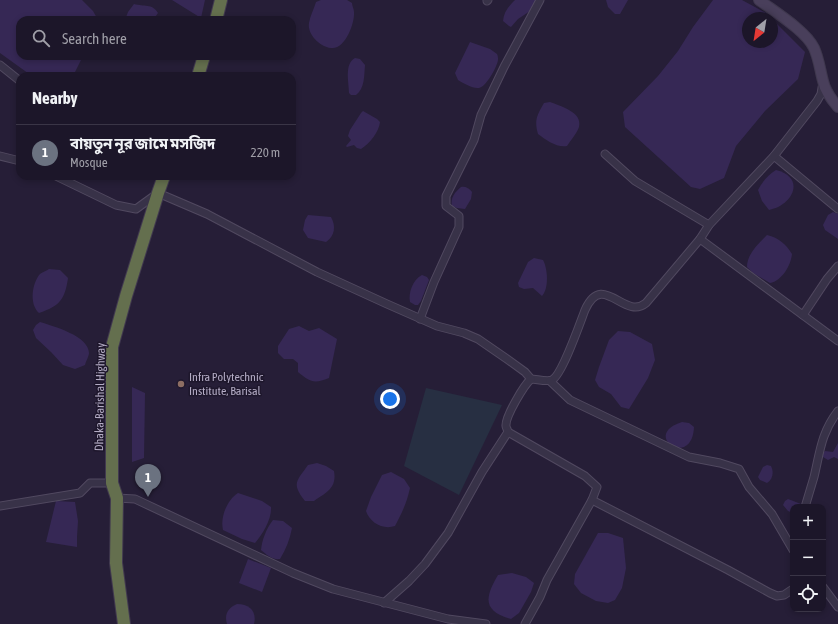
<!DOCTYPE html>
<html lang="en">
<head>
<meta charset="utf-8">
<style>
	body { margin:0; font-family:"Asap Condensed","Noto Sans Bengali",sans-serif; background:#292335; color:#f1f3f6 }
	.controls { position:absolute; right:12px; bottom:12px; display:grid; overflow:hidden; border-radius:8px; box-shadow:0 2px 6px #0003 }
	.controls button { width:36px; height:36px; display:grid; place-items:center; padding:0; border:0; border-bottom:1px solid #3a3546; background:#1c1629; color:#f1f3f6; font:20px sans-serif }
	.compass { position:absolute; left:742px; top:12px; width:36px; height:36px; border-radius:50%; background:#1c1629; box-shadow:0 2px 6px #0003; rotate:210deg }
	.you { position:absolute; left:390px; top:399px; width:14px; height:14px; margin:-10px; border:3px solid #fff; border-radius:50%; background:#1a73e8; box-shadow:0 0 0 6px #1a73e833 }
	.badge { display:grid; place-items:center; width:26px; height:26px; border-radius:50%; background:#db2777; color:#fff; font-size:13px; font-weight:700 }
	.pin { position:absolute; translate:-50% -33px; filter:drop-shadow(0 1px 2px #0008) }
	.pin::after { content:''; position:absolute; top:21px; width:14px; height:12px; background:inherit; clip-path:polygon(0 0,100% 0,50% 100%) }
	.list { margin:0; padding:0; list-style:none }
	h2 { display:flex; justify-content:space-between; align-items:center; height:52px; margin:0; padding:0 16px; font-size:17px }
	h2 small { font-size:13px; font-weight:400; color:#a09fa8 }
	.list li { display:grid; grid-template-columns:26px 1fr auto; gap:12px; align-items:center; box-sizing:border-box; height:56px; padding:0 16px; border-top:1px solid #3a3546 }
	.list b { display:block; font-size:15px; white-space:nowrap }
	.list p { margin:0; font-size:13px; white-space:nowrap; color:#a09fa8 }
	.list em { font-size:13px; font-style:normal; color:#a09fa8 }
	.icon { flex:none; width:22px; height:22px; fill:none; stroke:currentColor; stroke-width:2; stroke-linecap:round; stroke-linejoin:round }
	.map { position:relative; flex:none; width:838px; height:624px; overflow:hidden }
	.search { position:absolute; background:#1c1629; box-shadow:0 2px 6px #0003; left:16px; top:16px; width:280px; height:44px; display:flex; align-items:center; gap:10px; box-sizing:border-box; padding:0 14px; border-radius:12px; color:#a09fa8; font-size:15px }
	.panel { position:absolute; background:#1c1629; box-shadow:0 2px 6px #0003; left:16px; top:72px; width:280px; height:108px; border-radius:12px }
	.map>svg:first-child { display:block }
	.green { fill:#272f42 }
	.water { fill:#362855 }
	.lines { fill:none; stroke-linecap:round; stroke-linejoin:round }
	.street-casing { stroke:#514960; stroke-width:9 }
	.secondary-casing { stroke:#3f384e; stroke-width:12 }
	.highway-casing { stroke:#41394f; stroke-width:14 }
	.street { stroke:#383248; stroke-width:7 }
	.secondary { stroke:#493f5b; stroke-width:10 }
	.highway { stroke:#646f4e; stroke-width:12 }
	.education-dot { fill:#8d6e63; stroke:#1e172c; stroke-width:1.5 }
	.labels { text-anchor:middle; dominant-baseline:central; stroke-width:3; stroke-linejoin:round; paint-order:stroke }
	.poi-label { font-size:12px; fill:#b4acc5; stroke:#1e172c; text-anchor:start }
	.street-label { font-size:12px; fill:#b4acc5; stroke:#1e172c }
</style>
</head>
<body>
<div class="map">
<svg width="838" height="624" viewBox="0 0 838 624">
	<rect width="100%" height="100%" fill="#261e37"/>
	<polygon class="green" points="426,388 502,405 459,495 404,466"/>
	<g class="water">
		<polygon points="0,0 82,0 93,11 98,20 20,20 20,56 83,56 73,76 32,76 0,53"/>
		<polygon points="172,0 205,0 201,18"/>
		<path d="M 321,0 L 347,0 L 352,3 C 352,6 354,9 354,12 C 355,23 345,50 331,48 C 320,47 307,34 309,23 C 310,16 314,9 316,2 Z"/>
		<path d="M 515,0 L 536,0 L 533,9 L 518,19 L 511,27 L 509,26 L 503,21 C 504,12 508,7 515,0 Z"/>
		<polygon points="606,0 628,0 620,14 615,14 608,7"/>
		<polygon points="713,0 742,0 766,13 771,18 748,18 748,42 772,42 772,19 805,52 798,79 765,111 736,146 724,178 700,189 691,187 625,127 623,112 658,76 678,51 693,27"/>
		<path d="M 134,4 C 144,7 152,3 158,13 L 153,20 L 125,20 L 128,12 Z"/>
		<path d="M 470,42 L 490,49 L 497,54 C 498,56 498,58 498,60 C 497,67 486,87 479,88 C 473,89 463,83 458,80 L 455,73 Z"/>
		<path d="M 355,58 L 360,59 L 365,65 C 364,76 365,88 356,95 L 351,95 L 349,93 C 349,82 344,64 355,58 Z"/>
		<path d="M 550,102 C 560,106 583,112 579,127 C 577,133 571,140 567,146 C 557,148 546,140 538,134 C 534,120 537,115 544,103 Z"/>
		<path d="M 363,111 L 377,119 L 380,122 C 379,132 370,143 361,149 L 357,148 L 354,145 L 347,147 L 346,146 L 351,140 L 348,136 L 350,130 L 361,113 Z"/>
		<path d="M 776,170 C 807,178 792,206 769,210 L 762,201 L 758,190 C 762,182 768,175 776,170 Z"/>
		<path d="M 461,187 C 465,186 469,188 472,192 L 471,199 L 465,209 L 457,208 L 452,206 C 450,198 455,192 461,187 Z"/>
		<polygon points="833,212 838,214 838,239 825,230 823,225 828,215"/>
		<path d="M 308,215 L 331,217 C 336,226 335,236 326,242 L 308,238 L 303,230 L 305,220 Z"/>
		<path d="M 767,235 C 779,238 786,244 792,254 C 791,265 782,281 770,283 L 753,273 L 747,267 C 747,254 758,244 767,235 Z"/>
		<path d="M 534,258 L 543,260 C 548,269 549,289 542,296 L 533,288 L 524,289 L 519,287 L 518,283 L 528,262 Z"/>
		<path d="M 49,269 L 60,270 L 68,278 C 65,299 60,306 39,313 C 29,304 32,283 40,274 C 42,272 47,271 49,269 Z"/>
		<path d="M 422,275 L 427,277 L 429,280 L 421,301 L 418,305 L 415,305 L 410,302 C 408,293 413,279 422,275 Z"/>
		<path d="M 40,322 C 53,326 89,336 89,353 C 89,356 86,361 85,365 L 75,369 L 63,365 L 51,352 L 36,338 L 33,330 L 36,325 Z"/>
		<path d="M 299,326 L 309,331 L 319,328 L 337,339 L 329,378 C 314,384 310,382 298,372 L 298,363 L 293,359 L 284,359 L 278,353 L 278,346 L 289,329 Z"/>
		<polygon points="618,331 630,332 652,344 655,360 648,378 629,409 621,407 611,394 599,387 595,380 599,367 609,340"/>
		<polygon points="132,387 145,393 144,458 132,462"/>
		<path d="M 682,422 L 689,423 L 694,427 C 692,470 640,435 682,422 Z"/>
		<polygon points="838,443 838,459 834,457 828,460 823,457 823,453 825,451 833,452"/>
		<path d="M 317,463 L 326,466 L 334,471 C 337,488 327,492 314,501 L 305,501 C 291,483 297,481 308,465 Z"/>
		<path d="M 767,465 L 771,466 C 774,472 773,479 767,483 L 760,480 L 758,477 L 763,467 Z"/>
		<path d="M 391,472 L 404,479 L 410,488 C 407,502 402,513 395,526 C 383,530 370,523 366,511 L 371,497 L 382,475 Z"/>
		<path d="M 238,493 L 262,501 L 271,507 C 272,519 262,535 255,543 L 242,539 L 223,530 C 220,517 227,500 238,493 Z"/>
		<polygon points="788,499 801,504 802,507 793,507 793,513 788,511 783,505 785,501"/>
		<polygon points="56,501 75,502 78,521 77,537 77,547 46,542"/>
		<path d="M 273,520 L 283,521 L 292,528 C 290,539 286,549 280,559 C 272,560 267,555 261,550 C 262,540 266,529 273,520 Z"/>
		<polygon points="598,533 608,533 623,538 626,568 622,588 615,600 608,603 596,601 581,593 574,584 575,574"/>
		<polygon points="248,559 271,568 262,592 239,583"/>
		<path d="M 512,573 L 526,577 L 534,583 L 531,592 L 519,613 L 511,619 C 482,611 485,597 498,575 Z"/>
		<path d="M 237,604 C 250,604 257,612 254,624 L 227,624 C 224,614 228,608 237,604 Z"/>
	</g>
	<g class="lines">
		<g class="street-casing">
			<g id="street">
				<polyline points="487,1 488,0"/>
				<polyline points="0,65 20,81"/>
				<polyline points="605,154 635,181 709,225"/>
				<polyline points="0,156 20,161"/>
				<polyline points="774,156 838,209"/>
				<path d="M 56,176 L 116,205 L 136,209 L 158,193 L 207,214 L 317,272 L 387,304 L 437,326 L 464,333 L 478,339 L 507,359 L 525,372 L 531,379 C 536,379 547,382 552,380 C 562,375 580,323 585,310 C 603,270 624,321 646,303 L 700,239 L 709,225 L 774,156 L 817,101 L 821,94 L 823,82"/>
				<polyline points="700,239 838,341"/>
				<polyline points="803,315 827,279 838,266"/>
				<polyline points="420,319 434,282 459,227 459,216 446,206 446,196 474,140 481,115 504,67 540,0"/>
				<polyline points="550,381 570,400 689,457 720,463 739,469 749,487 772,514 793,550"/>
				<polyline points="117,498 135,499 293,573 333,589 448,619 486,624"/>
				<polyline points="592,500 728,570 770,593 777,596 784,595 793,589"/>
				<polyline points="0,506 80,493 90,483 112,483"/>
				<path d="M 805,507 C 808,497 811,487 814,477 C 820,452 821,433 838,411"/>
				<polyline points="823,587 838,607"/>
				<polyline points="384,603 409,581 425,564 448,533 482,472 508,432"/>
				<path d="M 525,624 L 540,597 L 547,580 L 592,500 L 597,487 L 585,476 L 508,432 C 508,430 506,428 506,426 C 505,417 524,385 531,379"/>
			</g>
		</g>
		<g class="secondary-casing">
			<path id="secondary" d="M 759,0 C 775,12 806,31 814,48 C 819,59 820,70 823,81 C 825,91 831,99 838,107"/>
		</g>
		<g class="highway-casing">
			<g id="highway">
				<polyline points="216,20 221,0"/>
				<polyline points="198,76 204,56"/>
				<polyline points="124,624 116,563 117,498 112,483 112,347 126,296 158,193 164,176"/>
			</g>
		</g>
		<use href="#street" class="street"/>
		<use href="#secondary" class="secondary"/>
		<use href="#highway" class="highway"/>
	</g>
	<circle class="education-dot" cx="181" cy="384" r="4"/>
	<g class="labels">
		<g class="poi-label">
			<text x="189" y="377">Infra Polytechnic<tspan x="189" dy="14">Institute, Barisal</tspan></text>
		</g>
		<g class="street-label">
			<text transform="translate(100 397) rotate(-89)">Dhaka-Barishal Highway</text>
		</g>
	</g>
</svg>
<div class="controls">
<button>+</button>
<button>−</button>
<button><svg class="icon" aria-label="locate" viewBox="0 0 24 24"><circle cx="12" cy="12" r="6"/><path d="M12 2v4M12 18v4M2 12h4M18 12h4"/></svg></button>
</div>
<svg class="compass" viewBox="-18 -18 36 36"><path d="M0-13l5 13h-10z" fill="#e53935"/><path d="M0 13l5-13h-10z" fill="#a09fa8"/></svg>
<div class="you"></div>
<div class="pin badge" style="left:148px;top:497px;background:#6b7280">1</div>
<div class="search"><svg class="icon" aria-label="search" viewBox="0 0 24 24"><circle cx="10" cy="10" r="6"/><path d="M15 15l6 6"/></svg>Search here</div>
<section class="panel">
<h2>Nearby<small></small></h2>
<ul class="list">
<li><span class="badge" style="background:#6b7280">1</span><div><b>বায়তুন নূর জামে মসজিদ</b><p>Mosque</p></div><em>220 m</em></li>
</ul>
</section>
</div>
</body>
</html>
